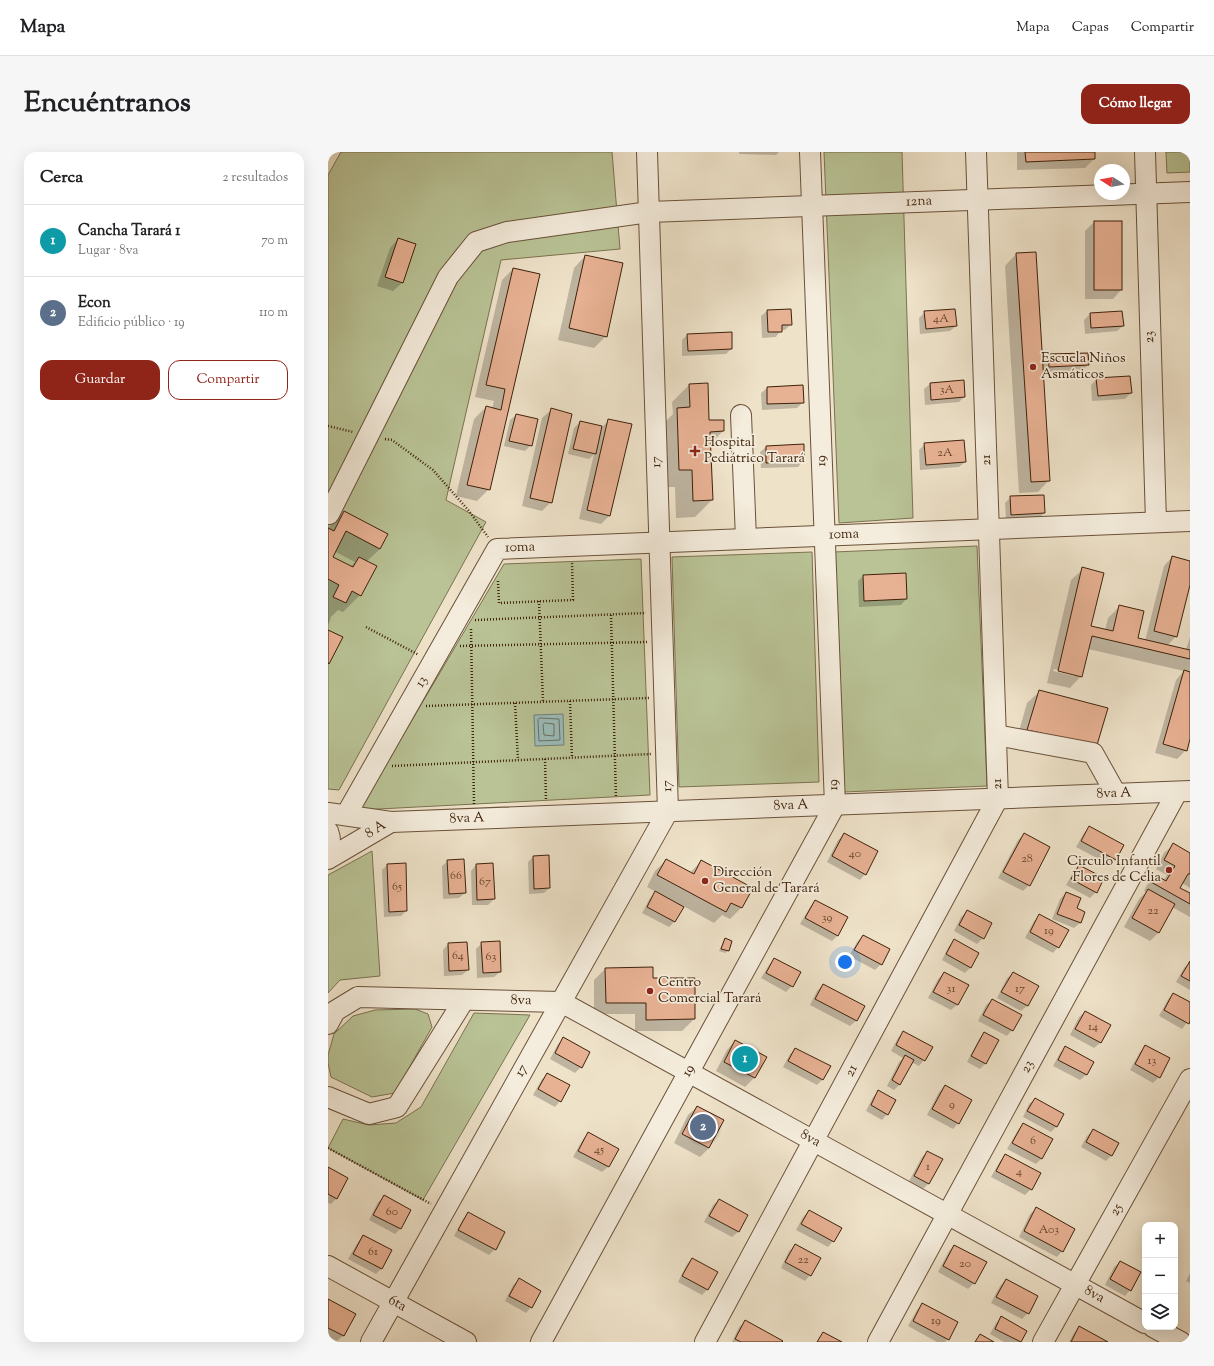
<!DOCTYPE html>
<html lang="es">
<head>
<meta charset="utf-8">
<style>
	body { margin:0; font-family:"Sorts Mill Goudy",serif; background:#f6f6f6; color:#202124 }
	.controls { position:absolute; right:12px; bottom:12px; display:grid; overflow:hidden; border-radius:8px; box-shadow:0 4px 16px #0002 }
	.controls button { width:36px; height:36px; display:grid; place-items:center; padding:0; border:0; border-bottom:1px solid #e0e0e0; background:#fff; color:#202124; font:20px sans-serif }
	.compass { position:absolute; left:766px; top:12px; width:36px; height:36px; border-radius:50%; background:#fff; box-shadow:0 4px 16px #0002; rotate:281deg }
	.you { position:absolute; left:517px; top:810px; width:14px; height:14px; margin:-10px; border:3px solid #fff; border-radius:50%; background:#1a73e8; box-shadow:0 0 0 6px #1a73e833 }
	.badge { display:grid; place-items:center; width:26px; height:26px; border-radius:50%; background:#8f2418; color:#fff; font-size:13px; font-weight:700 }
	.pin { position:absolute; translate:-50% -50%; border:2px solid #fff; box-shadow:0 1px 4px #0006 }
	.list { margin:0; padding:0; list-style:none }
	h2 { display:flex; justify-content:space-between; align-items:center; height:52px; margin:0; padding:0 16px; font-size:17px }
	h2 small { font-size:13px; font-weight:400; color:#757577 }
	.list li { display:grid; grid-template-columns:26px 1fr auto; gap:12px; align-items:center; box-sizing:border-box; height:72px; padding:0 16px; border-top:1px solid #e0e0e0 }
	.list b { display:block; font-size:15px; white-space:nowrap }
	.list p { margin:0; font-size:13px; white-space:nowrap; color:#757577 }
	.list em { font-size:13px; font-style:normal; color:#757577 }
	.actions { display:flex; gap:8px; padding:12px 16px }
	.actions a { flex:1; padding:9px 0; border:1px solid #8f2418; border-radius:12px; text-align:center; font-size:14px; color:#8f2418 }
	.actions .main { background:#8f2418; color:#fff }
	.icon { flex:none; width:22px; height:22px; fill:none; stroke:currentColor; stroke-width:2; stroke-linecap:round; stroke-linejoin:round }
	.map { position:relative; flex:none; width:862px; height:1190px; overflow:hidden; border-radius:12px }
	header { display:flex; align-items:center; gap:24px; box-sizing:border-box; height:56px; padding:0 20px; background:#fff; border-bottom:1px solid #e0e0e0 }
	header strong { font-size:19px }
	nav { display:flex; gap:22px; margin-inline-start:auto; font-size:14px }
	.intro { display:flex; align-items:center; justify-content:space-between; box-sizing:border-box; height:96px; padding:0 24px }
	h1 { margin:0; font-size:28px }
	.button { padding:10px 18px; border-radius:12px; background:#8f2418; color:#fff; font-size:14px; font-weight:700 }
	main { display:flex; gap:24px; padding:0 24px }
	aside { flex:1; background:#fff; border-radius:12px; box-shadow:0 4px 16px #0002 }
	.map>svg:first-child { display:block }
	.green { fill:#b9c396; stroke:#7c7250 }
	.water { fill:#9abdbb; stroke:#757f74 }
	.shadow { fill:#0003; fill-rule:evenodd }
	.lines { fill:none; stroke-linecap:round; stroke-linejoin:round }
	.shore { stroke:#6c6f62; stroke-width:1 }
	.building { fill:#e7b193; stroke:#3e2109 }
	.minor-casing { stroke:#6a5139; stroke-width:22 }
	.path { stroke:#3e2109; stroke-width:2.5; stroke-dasharray:1 2; stroke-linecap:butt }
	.minor { stroke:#f4ecdc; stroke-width:20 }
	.poi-dot { fill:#8f2418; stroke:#f4ecdc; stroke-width:1.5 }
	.labels { text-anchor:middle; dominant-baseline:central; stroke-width:3.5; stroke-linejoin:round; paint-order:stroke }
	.number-label { font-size:12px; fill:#68452c }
	.street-label { font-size:14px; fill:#3e2109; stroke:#f4ecdc }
	.poi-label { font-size:14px; fill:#3e2109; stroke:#f4ecdc; text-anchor:start }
</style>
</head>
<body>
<header>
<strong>Mapa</strong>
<nav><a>Mapa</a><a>Capas</a><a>Compartir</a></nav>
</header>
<div class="intro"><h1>Encuéntranos</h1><a class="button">Cómo llegar</a></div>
<main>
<aside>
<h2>Cerca<small>2 resultados</small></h2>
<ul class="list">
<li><span class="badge" style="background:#0f9aa8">1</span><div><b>Cancha Tarará 1</b><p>Lugar · 8va</p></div><em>70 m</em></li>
<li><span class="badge" style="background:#5c6f8a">2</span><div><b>Econ</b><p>Edificio público · 19</p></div><em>110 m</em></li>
</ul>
<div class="actions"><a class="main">Guardar</a><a>Compartir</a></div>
</aside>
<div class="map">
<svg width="862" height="1190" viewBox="0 0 862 1190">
	<rect width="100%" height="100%" fill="#eee2c9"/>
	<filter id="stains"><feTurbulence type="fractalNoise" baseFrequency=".005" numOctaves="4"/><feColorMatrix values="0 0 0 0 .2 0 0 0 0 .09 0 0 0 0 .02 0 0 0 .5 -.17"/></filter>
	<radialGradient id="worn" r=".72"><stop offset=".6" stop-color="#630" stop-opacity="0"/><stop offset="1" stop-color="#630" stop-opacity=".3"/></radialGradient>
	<g class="green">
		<polygon points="13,0 284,0 292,97 173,108 118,348 158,370 11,638 0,637 0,23"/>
		<polygon points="496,0 574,0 585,366 511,371"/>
		<polygon points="838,0 862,0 862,20 839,21"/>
		<polygon points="649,394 659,634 516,640 506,400"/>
		<polygon points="484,400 491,630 351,635 344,405"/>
		<polygon points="313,407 322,643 31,658 176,412"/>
		<polygon points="44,699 52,824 12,828 0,841 0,723"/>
		<polygon points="87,857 100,862 104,875 67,941 44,945 3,925 0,911 0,903 6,882 25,864 47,858"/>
		<polygon points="146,861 202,863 95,1048 0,996 15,967 41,973 68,971 93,955"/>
	</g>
	<polygon class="water" points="235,562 236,593 207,594 206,563"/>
	<g class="shadow">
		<polygon points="411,0 451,0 448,3 411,2"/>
		<polygon points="689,0 766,0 766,7 757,16 689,18"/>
		<polygon points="766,70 793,138 785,147 757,147 757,79"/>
		<polygon points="70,87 87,93 74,131 65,139 49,134 62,96"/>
		<polygon points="688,102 714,211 721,203 760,213 754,218 714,220 721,328 710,340 691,341 677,114"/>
		<polygon points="257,104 278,184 266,196 230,188 246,116"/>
		<polygon points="185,117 211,123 161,337 149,349 128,344 146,267 158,255 164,257 166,249 147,245 174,128"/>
		<polygon points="462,158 463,172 457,178 453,178 448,185 434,186 433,164 439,159"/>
		<polygon points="597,160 628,174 622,179 592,182 591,166"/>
		<polygon points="762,162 795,174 789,179 757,182 756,168"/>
		<polygon points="359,183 403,197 398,202 354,204 354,188"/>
		<polygon points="769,227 803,241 797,247 764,249 763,233"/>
		<polygon points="602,232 636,245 631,250 597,253 596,237"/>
		<polygon points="361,233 380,269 395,279 382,292 384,348 367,365 348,366 347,335 335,335 333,274 345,262 344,250"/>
		<polygon points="439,236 475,250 469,256 434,258 433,241"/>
		<polygon points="223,258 223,350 214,359 194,354 214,266"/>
		<polygon points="188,263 203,293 197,299 176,294 182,268"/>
		<polygon points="281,268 282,363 273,372 251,367 266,302 261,307 240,302 246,276 252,270 274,275"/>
		<polygon points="597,292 637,310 631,315 592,318 591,298"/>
		<polygon points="438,295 475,309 470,315 433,316 432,300"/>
		<polygon points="683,345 716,361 710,367 678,368 677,351"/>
		<path d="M 16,360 L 52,397 L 38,410 L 32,443 L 15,460 L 10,458 L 2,466 L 3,466 L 0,473 L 0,376 ZM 6,399 L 27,410 L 22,415 L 3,405 Z"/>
		<path d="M 844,405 L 862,410 L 862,429 L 848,484 L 839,494 L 858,498 L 862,485 L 862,583 L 858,598 L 849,607 L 827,601 L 848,528 L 856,519 L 760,497 L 753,524 L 742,536 L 719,531 L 743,428 L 755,417 L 762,474 L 777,478 L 780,466 L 791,455 L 809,487 L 817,489 L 836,414 ZM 726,517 L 746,522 L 746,524 L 725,519 Z"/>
		<polygon points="535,424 578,447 573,453 531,455 530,429"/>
		<polygon points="711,540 768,593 688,590 699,551"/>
		<polygon points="762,675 787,708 782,713 748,695 756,681"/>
		<polygon points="516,682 537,722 532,728 499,710 510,688"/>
		<polygon points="696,682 721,695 701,733 695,739 670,726 690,688"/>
		<polygon points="845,693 862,702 862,736 854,731 851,736 862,742 862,765 844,755 831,780 822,789 796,775 811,747 818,740 816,739 819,733 828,724 836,728 839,723 828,717 836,701"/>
		<polygon points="205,705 221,736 216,741 201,742 200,710"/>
		<polygon points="338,708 362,721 373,709 424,736 413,756 402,767 394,763 386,771 355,754 346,770 341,775 314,761 322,746 328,740 319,735 327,719"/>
		<polygon points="120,709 137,741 131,746 115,747 114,714"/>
		<polygon points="59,713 78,759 73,764 56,765 54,718"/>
		<polygon points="148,713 166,747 160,753 144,753 143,719"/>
		<polygon points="751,714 775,727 768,740 762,746 738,733 746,719"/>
		<polygon points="738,741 747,757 756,760 752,771 746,776 724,767 732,747"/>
		<polygon points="487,749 509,784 504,789 472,772 482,755"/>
		<polygon points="639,759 662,772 655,786 649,792 626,779 633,765"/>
		<polygon points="711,764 730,795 725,801 697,786 706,769"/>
		<polygon points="535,784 560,798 553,812 547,818 521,804 529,790"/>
		<polygon points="397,787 400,799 397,801 391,799 395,790"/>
		<polygon points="626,789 643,815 637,821 614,808 621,794"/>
		<polygon points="154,791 172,820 166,825 149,826 148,797"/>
		<polygon points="120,792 140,818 134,823 116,824 115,798"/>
		<polygon points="446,807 464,834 458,840 433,826 441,813"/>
		<polygon points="862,810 862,838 848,830 856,816"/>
		<polygon points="277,817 324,827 366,867 354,879 307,879 307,862 266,862 266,828"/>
		<polygon points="616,821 639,834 629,853 623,858 600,846 610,827"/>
		<polygon points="685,821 710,834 699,854 693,859 669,846 679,826"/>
		<polygon points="495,833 536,855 528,869 522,874 482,853 489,839"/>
		<polygon points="845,842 862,851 862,867 854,877 831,864 840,847"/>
		<polygon points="664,848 684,878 679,884 650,869 658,853"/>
		<polygon points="757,860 781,873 772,891 766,896 742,883 751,865"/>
		<polygon points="575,880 596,908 591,914 583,910 572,932 566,938 559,934 571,910 575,906 563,899 570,886"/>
		<polygon points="656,881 670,889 657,912 652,917 639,910 651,887"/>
		<polygon points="236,886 253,915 247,921 222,907 230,892"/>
		<polygon points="407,889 437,905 426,926 417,935 388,919 399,898"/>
		<polygon points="818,894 831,925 825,931 802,918 812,900"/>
		<polygon points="737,896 765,910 758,923 752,928 725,914 732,901"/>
		<polygon points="467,897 501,915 494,928 489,933 455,915 462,902"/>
		<polygon points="220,922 232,949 227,955 205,943 214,927"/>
		<polygon points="617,934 630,971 625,977 599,963 611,940"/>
		<polygon points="551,940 559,962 554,968 538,959 545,945"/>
		<polygon points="707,947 728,975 723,980 695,965 701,952"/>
		<polygon points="369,955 395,969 381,996 372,1005 346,991 360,963"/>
		<polygon points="695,972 724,988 713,1007 708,1012 679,997 690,978"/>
		<polygon points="765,978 784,1003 778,1009 753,995 759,984"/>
		<polygon points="260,982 289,997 280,1015 274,1020 245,1005 255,987"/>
		<polygon points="599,1000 601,1031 595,1037 581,1029 594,1005"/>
		<polygon points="678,1003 703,1037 697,1043 663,1025 672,1009"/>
		<polygon points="0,1016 8,1047 3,1052 0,1051"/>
		<polygon points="56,1045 82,1059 72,1077 67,1082 41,1068 50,1050"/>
		<polygon points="391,1048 419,1063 410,1080 404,1085 376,1070 385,1053"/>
		<polygon points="708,1057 734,1099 729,1105 691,1085 702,1062"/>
		<polygon points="481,1059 505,1089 500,1095 468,1078 475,1065"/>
		<polygon points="140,1061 167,1097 161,1103 126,1084 135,1067"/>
		<polygon points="35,1084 53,1117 48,1122 20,1107 30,1090"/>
		<polygon points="467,1094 482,1123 477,1129 453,1116 461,1099"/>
		<polygon points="626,1094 646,1131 640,1137 610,1120 621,1099"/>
		<polygon points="364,1107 380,1137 374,1143 350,1130 359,1112"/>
		<polygon points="792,1110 802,1138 797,1144 777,1133 786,1115"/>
		<polygon points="862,1121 862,1131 858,1129"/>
		<polygon points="191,1128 203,1155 198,1161 177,1149 185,1133"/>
		<polygon points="678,1128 709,1145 700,1161 694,1167 663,1151 672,1134"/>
		<polygon points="0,1148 27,1162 15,1184 9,1189 0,1184"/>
		<polygon points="595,1152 620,1187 617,1190 609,1190 580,1174 589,1158"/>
		<polygon points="673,1166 698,1179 692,1190 676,1190 662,1182 668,1171"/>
		<polygon points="417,1170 453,1190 404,1190 411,1175"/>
		<polygon points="751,1176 778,1190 741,1190 746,1181"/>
	</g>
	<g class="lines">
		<g class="shore">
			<polygon points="212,566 231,567 232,588 211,589 210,568"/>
			<polygon points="217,571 226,572 226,584 216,583 215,573"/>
		</g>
	</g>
	<g class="building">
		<polygon points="697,0 767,0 767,7 698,10"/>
		<rect x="766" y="69" width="28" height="69"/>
		<polygon points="70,86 88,92 75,131 57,125"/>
		<polygon points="708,100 722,329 703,330 688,101"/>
		<polygon points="257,103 295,111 279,185 241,176"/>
		<polygon points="185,116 212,122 162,338 139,333 158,254 173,258 177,237 158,233"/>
		<polygon points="463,157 464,173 454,173 454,180 440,180 439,158"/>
		<polygon points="627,157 629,174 598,177 596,159"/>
		<polygon points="794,159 796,174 763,176 762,161"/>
		<polygon points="404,180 404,197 360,199 359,182"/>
		<polygon points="760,201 761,213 721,215 720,202"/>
		<polygon points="802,224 804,241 770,244 768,226"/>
		<polygon points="636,228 637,245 603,248 602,231"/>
		<polygon points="380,231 381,268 396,268 396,279 382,280 385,348 365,349 364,318 351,318 349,256 362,255 361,232"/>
		<polygon points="475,233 476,251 439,252 439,235"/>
		<polygon points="223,256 244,262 224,351 202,346"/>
		<polygon points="188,262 210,267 204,294 181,289"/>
		<polygon points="280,267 304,272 282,364 259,358"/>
		<polygon points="252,269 274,274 268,302 245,297"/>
		<polygon points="636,288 638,310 598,313 596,291"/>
		<polygon points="476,292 476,309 438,311 438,294"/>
		<polygon points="716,343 717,361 683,363 682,344"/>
		<polygon points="16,359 60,382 52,397 18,379 5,405 25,415 31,405 49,414 33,444 24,439 18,451 5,445 11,433 0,427 0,376 6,379"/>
		<polygon points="844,404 862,409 862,433 849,485 826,479"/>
		<polygon points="754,415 776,421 763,474 785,479 791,453 816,459 810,486 862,498 862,507 764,484 754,525 730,519"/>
		<polygon points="578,421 579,447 536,449 535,423"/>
		<polygon points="0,478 15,485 1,512 0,511"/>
		<polygon points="856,518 862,520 862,587 859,599 835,592"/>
		<polygon points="711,538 780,556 769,593 699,578"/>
		<polygon points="761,674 796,693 788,708 753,689"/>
		<polygon points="516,681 550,699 538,723 504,704"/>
		<polygon points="696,681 722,695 702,734 675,720"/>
		<polygon points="845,691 862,701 862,722 860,722 852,736 862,741 862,752 823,730 828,723 838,729 847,714 836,708"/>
		<polygon points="221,703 222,736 206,737 205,704"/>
		<polygon points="136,707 138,741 121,742 119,708"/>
		<polygon points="338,707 366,722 373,708 425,736 414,756 403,751 398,760 329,723"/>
		<polygon points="78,711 79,759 61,760 59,712"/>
		<polygon points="165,711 167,747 149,748 148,712"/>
		<polygon points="751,713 776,726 769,741 743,727"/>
		<polygon points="820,737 847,752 831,781 804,766"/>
		<polygon points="327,739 356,755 347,770 319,755"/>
		<polygon points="738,740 753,746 749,756 757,760 753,771 729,762"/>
		<polygon points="487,748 520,765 510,784 477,766"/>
		<polygon points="639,758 664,771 656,787 631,773"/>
		<polygon points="711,762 741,778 731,796 702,780"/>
		<polygon points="535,783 562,797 554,813 526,798"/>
		<polygon points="397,786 404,789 401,799 393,797"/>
		<polygon points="626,787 651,801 643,816 618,802"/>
		<polygon points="172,789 173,820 155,821 153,790"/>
		<polygon points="139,790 141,818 121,819 120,791"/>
		<polygon points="446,806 473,820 465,835 438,821"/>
		<polygon points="862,809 862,829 853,824"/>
		<polygon points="325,815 325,826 367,826 367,867 318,868 318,851 278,851 277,816"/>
		<polygon points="616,820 641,833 630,853 605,840"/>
		<polygon points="685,820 711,834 700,854 673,840"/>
		<polygon points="495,832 537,854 529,869 487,847"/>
		<polygon points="845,841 862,850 862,869 861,872 836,858"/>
		<polygon points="664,847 694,863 685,879 655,863"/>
		<polygon points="757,859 783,873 773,891 747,877"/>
		<polygon points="575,879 605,895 597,909 568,893"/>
		<polygon points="656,880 671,888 658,912 643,904"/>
		<polygon points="235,885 262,900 254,916 227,901"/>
		<polygon points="407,888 439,905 427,926 396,910"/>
		<polygon points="817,893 842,906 832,926 807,912"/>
		<polygon points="737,894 766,910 759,923 730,908"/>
		<polygon points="467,896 503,914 495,928 460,909"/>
		<polygon points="577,903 586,908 572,933 564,928"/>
		<polygon points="219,921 242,933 233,950 210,937"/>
		<polygon points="617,933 644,948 631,972 604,957"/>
		<polygon points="550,938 568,948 560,963 543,953"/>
		<polygon points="707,946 736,962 729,975 699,959"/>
		<polygon points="369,954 396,968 381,996 354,982"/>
		<polygon points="695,971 725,987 714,1007 684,991"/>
		<polygon points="765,977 791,991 784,1004 758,990"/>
		<polygon points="260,980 291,997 281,1015 250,999"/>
		<polygon points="599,999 615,1007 601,1032 586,1024"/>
		<polygon points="677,1002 713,1021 704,1038 668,1019"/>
		<polygon points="0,1015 20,1026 9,1047 0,1042"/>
		<polygon points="56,1043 83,1058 73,1077 45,1063"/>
		<polygon points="391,1047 420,1063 411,1080 381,1064"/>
		<polygon points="708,1055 747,1077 735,1100 696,1079"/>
		<polygon points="481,1058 514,1076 506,1090 473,1072"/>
		<polygon points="140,1060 177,1080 168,1098 130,1078"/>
		<polygon points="35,1083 64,1098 54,1117 25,1102"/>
		<polygon points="467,1092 493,1106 483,1124 457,1110"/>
		<polygon points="626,1093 659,1110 647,1132 615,1114"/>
		<polygon points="364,1106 390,1120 380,1138 354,1124"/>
		<polygon points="792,1109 813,1120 803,1139 782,1127"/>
		<polygon points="191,1126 213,1139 204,1156 181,1144"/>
		<polygon points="678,1127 710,1144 701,1162 668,1145"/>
		<polygon points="0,1147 28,1162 16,1184 0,1176"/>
		<polygon points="594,1151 630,1170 621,1188 585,1169"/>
		<polygon points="673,1164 699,1179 693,1190 667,1177"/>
		<polygon points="417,1168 455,1189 454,1190 413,1190 407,1187"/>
		<polygon points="751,1174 780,1190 743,1190"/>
		<polygon points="495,1180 514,1190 489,1190"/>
		<polygon points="652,1182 666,1190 647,1190"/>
	</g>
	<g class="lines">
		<g class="minor-casing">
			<g id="minor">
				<polyline points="817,0 828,370"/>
				<polyline points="413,263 418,387"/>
				<polyline points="1,362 120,125 148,90 179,80 321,60 862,40"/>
				<polyline points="668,583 765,601 788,642"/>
				<polyline points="0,661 63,670 0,707"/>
				<polyline points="18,663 169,397 862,369"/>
				<polyline points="63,670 862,639"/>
				<path d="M 0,679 C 3,687 3,695 0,703"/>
				<polyline points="0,872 7,859 30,845 233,850 817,1171"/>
				<polyline points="0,945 41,962 69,955 136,848"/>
				<polyline points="0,1114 138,1190"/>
				<polyline points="825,1175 853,1190"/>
				<polyline points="43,1190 340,659 319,0"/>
				<polyline points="213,1190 507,653 482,0"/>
				<polyline points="377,1190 670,646 648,0"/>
				<polyline points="550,1190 849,640"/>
				<polyline points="715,1190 862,927"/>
			</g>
		</g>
		<g class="path">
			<polyline points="0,274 25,280"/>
			<polyline points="57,287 64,288 105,318 141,359 160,385"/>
			<polyline points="170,429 171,451 245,448 244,410"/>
			<polyline points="211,449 215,550"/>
			<polyline points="283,463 288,646"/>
			<polyline points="147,468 318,461"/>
			<polyline points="38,475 91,503"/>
			<polyline points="143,477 146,652"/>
			<polyline points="132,494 319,490"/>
			<polyline points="242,549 244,606"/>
			<polyline points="187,551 190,608"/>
			<polyline points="98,554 321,546"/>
			<polyline points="217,607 218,649"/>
			<polyline points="64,614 323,602"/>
			<polyline points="0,996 103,1052"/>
		</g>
		<use href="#minor" class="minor"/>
	</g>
	<g class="poi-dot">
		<circle cx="705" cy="215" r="4"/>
		<path d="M365 293h4v4h4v4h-4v4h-4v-4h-4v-4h4z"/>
		<circle cx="841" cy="718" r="4"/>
		<circle cx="377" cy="729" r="4"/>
		<circle cx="322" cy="839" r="4"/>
	</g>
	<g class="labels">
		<g class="number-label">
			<text x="613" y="167">4A</text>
			<text x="619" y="238">3A</text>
			<text x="617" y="301">2A</text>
			<text x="527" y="702">40</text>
			<text x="699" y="707">28</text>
			<text x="128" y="724">66</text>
			<text x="157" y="730">67</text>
			<text x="69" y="735">65</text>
			<text x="825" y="759">22</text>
			<text x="499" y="766">39</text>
			<text x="721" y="779">19</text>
			<text x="130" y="804">64</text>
			<text x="163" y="805">63</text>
			<text x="623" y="837">31</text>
			<text x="692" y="837">17</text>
			<text x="765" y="875">14</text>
			<text x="824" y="909">13</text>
			<text x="624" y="953">9</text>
			<text x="705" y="989">6</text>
			<text x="271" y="998">45</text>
			<text x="600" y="1015">1</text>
			<text x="691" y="1020">4</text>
			<text x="64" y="1060">60</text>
			<text x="721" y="1078">A03</text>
			<text x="45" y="1100">61</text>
			<text x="475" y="1108">22</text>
			<text x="637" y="1112">20</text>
			<text x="608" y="1169">19</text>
		</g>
		<g class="street-label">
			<text transform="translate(591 50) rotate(-2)">12na</text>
			<text transform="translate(822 185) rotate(-92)">23</text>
			<text transform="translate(659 308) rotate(-92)">21</text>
			<text transform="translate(494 309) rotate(-92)">19</text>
			<text transform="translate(329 310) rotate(-92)">17</text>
			<text transform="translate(516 383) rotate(-2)">10ma</text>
			<text transform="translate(192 396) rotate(-2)">10ma</text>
			<text transform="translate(94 530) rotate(-60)">13</text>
			<text transform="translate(670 632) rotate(-92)">21</text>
			<text transform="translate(506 633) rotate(-92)">19</text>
			<text transform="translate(340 634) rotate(-92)">17</text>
			<text transform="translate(786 642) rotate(-2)">8va A</text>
			<text transform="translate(463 654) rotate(-2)">8va A</text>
			<text transform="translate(139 667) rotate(-2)">8va A</text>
			<text transform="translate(48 678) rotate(-32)">8 A</text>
			<text transform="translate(193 849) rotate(1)">8va</text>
			<text transform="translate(700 915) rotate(-61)">23</text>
			<text transform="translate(194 919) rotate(-61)">17</text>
			<text transform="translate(361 919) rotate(-61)">19</text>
			<text transform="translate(524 919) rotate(-62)">21</text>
			<text transform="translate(482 987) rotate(29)">8va</text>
			<text transform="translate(789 1058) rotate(-61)">25</text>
			<text transform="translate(766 1143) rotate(29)">8va</text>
			<text transform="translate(69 1152) rotate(29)">6ta</text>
		</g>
		<g class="poi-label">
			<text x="713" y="207">Escuela Niños<tspan x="713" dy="16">Asmáticos</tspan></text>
			<text x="376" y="291">Hospital<tspan x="376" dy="16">Pediátrico Tarará</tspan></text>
			<text x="833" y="710" text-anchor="end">Circulo Infantil<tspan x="833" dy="16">Flores de Celia</tspan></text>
			<text x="385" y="721">Dirección<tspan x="385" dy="16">General de Tarará</tspan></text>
			<text x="330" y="831">Centro<tspan x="330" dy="16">Comercial Tarará</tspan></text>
		</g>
	</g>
	<rect width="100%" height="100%" filter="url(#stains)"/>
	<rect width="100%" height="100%" fill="url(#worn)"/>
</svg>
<div class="controls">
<button>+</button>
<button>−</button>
<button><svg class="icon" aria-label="layers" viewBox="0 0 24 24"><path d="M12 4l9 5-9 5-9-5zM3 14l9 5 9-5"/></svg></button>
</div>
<svg class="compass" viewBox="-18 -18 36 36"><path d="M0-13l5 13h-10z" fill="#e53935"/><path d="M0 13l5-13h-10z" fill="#757577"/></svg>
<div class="you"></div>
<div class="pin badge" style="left:417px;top:907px;background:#0f9aa8">1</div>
<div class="pin badge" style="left:375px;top:975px;background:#5c6f8a">2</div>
</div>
</main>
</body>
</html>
